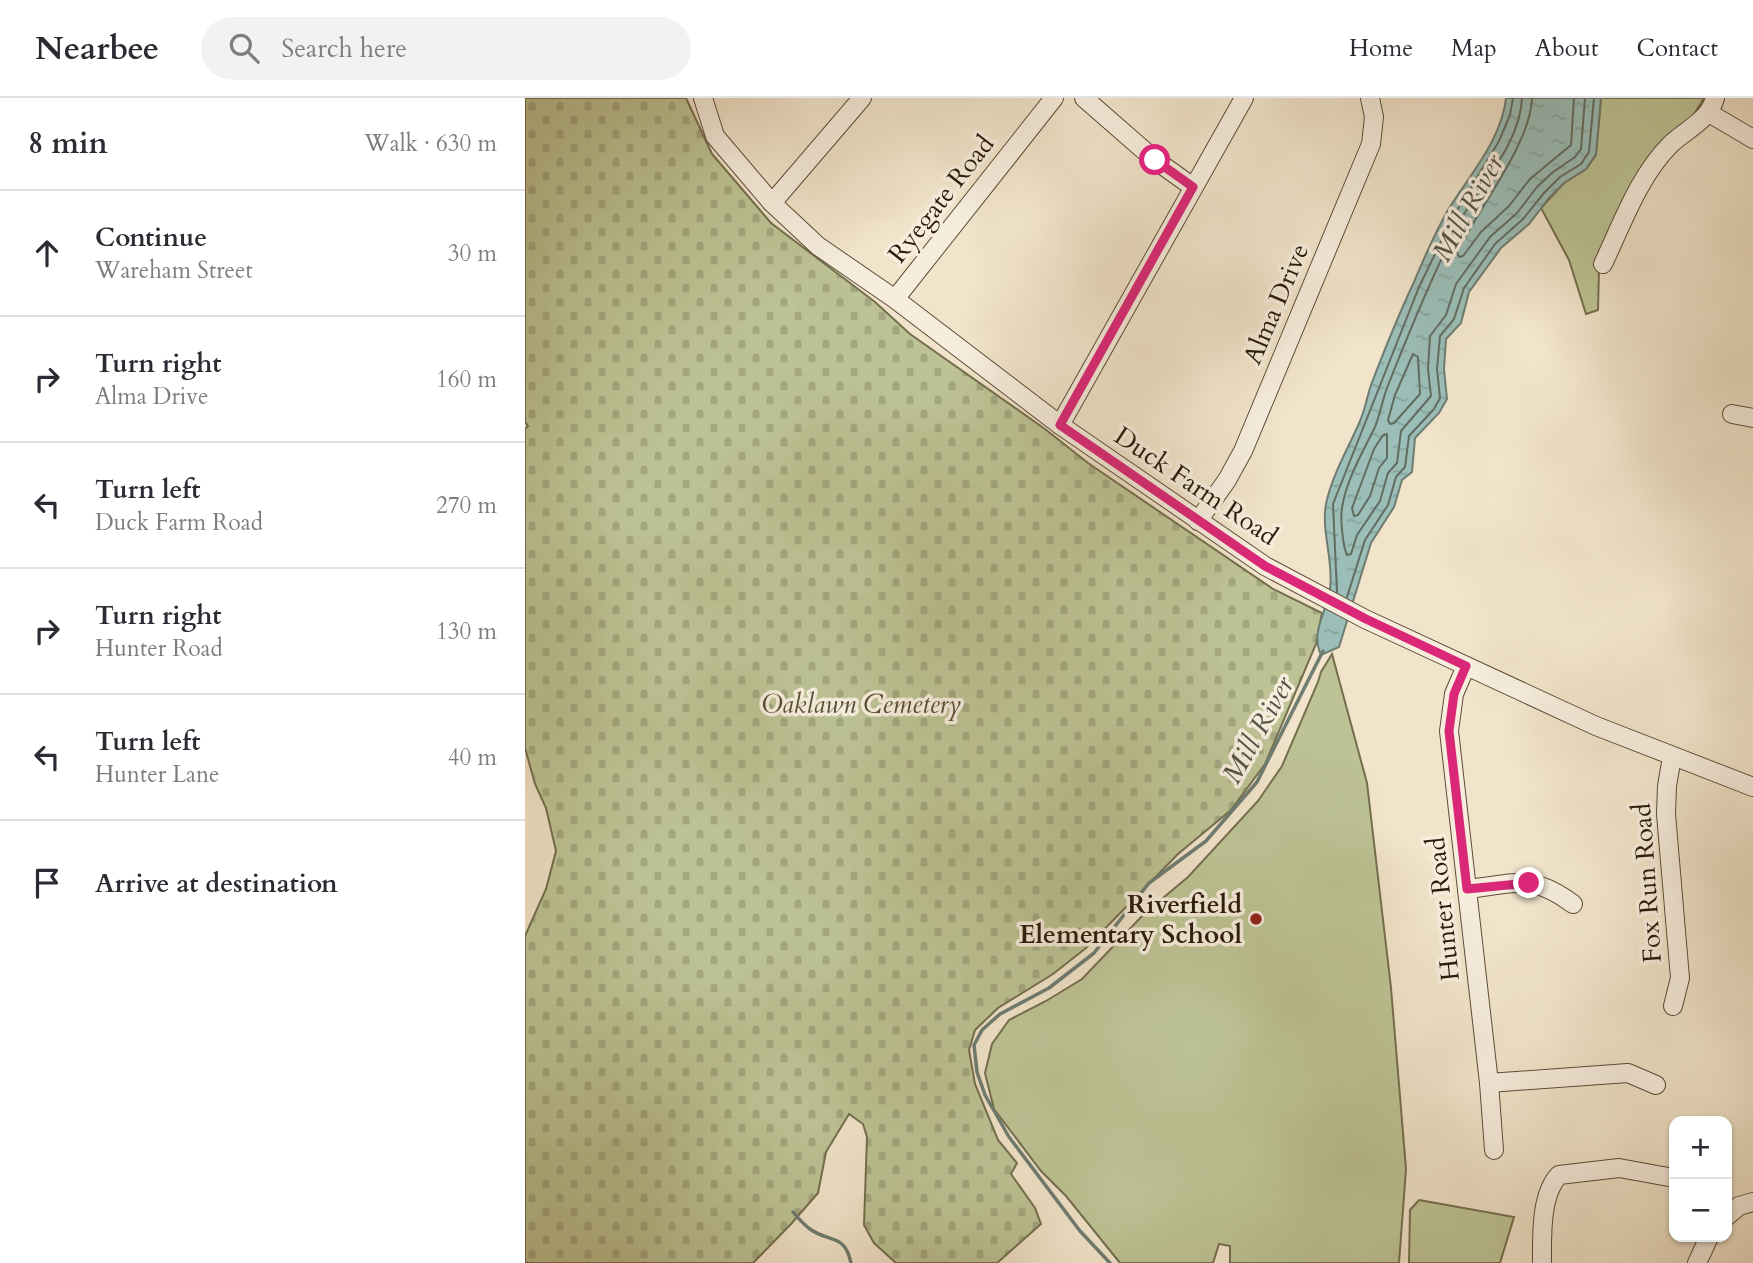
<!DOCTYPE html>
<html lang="en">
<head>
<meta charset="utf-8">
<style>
	body { margin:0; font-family:Cardo,serif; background:#f2f2f3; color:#2b2b33 }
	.controls { position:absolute; right:21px; bottom:21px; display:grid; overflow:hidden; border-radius:14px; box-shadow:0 2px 5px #0004 }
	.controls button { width:63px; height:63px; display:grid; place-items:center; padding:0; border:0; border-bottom:2px solid #e1e1e2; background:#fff; color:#2b2b33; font:35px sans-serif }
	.stop { position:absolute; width:21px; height:21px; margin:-16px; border:5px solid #db2777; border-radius:50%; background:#fff }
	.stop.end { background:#db2777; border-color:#fff; box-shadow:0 2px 7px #0008 }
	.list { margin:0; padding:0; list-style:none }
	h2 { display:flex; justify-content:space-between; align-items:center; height:91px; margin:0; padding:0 28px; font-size:30px }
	h2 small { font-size:23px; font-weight:400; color:#7c7c81 }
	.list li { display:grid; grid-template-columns:46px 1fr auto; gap:21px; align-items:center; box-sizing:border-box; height:126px; padding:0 28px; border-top:2px solid #e1e1e2 }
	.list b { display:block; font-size:26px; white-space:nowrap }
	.list p { margin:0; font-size:23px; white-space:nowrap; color:#7c7c81 }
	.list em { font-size:23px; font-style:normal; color:#7c7c81 }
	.icon { flex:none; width:38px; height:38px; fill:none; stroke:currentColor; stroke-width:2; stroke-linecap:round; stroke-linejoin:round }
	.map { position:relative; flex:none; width:1228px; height:1165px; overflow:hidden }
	header { display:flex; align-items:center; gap:42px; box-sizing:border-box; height:98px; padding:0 35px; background:#fff; border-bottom:2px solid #e1e1e2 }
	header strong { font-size:33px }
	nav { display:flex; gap:38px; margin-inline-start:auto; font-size:24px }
	.search { width:490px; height:63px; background:#f2f2f3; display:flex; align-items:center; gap:18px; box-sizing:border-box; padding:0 24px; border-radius:38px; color:#7c7c81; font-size:26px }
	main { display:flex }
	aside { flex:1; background:#fff }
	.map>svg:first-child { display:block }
	.cemetery { fill:url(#cemetery-stones); stroke:#746e4e; stroke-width:2 }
	.park { fill:#bdc395; stroke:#746e4e; stroke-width:2 }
	.water { fill:url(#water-ripples); stroke:#6e7c72; stroke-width:2 }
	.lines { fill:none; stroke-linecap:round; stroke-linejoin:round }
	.shore { stroke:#626c60; stroke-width:2 }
	.stream { stroke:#6e7c72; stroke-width:3.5 }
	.minor-casing { stroke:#5c4c38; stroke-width:20 }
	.minor { stroke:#f6eddd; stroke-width:18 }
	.route { stroke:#db2777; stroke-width:9 }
	.poi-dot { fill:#8f2418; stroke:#f6eddd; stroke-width:2.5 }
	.labels { text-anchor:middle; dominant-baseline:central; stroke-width:7; stroke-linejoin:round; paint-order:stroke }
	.street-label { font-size:26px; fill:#2a1a08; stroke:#f6eddd }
	.park-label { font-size:26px; font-style:italic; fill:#564d32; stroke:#f6eddd }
	.poi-label { font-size:26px; font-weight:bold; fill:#2a1a08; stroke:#f6eddd; text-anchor:end }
	.water-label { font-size:28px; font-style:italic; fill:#525346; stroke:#f6eddd }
</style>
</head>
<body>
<header>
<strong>Nearbee</strong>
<div class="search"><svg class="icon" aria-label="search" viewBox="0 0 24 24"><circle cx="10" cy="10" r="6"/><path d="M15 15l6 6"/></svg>Search here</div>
<nav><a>Home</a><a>Map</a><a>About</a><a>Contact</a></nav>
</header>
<main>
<aside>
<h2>8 min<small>Walk · 630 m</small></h2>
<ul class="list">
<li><svg class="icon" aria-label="ahead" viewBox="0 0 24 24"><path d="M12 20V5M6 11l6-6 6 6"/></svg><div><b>Continue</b><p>Wareham Street</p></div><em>30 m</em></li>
<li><svg class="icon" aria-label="right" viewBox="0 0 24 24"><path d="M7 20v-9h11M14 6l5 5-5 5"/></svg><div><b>Turn right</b><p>Alma Drive</p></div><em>160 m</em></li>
<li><svg class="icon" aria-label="left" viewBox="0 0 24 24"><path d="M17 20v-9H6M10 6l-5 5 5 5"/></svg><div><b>Turn left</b><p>Duck Farm Road</p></div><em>270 m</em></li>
<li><svg class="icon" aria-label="right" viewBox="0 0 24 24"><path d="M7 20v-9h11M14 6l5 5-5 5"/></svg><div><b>Turn right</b><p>Hunter Road</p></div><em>130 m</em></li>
<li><svg class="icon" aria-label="left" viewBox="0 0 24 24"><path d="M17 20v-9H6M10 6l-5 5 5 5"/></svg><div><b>Turn left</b><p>Hunter Lane</p></div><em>40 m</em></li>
<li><svg class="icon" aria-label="arrive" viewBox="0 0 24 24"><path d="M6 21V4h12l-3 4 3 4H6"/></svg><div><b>Arrive at destination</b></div></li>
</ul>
</aside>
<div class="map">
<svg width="1228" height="1165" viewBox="0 0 1228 1165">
	<defs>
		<pattern id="cemetery-stones" width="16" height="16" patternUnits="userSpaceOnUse" patternTransform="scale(1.75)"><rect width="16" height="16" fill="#bdc395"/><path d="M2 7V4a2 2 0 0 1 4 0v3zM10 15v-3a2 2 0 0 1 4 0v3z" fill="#a3a77f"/></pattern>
		<pattern id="water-ripples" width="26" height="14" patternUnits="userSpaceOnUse" patternTransform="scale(1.75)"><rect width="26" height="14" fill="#9bbeb8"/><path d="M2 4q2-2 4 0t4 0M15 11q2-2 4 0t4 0" fill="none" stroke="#86a39d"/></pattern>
	</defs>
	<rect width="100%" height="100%" fill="#f1e4ca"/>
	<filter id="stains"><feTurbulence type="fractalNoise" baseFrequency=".00286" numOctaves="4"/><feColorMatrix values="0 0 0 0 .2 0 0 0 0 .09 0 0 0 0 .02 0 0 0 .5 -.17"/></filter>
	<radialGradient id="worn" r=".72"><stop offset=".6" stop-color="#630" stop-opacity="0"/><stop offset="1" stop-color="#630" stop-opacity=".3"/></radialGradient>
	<polygon class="cemetery" points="0,0 161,0 187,56 246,125 350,204 385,236 520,331 563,365 748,491 797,515 791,546 740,666 706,712 653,756 561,850 528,876 473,910 450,932 444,952 450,986 473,1042 492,1065 486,1076 510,1110 516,1126 472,1165 371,1165 349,1145 339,1127 342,1039 338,1026 324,1016 301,1054 293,1095 266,1126 228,1165 0,1165 0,838 21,791 31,753 21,710 10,686 0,650 0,331 3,328 0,324"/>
	<g class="park">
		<polygon points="1076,0 1179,0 1074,171 1073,212 1061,216 1044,162 1016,110 1039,85 1061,71 1071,57"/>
		<polygon points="807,556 842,685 866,890 881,1071 874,1165 705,1165 705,1148 694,1146 688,1165 595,1165 541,1098 516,1073 469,1011 460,975 467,946 484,922 521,903 557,881 620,815 663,779 733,703 757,668 793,584 796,574"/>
		<polygon points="894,1102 989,1119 975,1165 884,1165 885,1112"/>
	</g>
	<path class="water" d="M 981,0 L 1076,0 L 1071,56 L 1061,71 L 1039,85 L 1024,100 L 1004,126 L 976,150 L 944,194 L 936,225 L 921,241 L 919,271 L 922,301 L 914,315 L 890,340 L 887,374 L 877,382 L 869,409 L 846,445 L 814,549 L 796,557 C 785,534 802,514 805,491 C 809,463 796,434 801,406 C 807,377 824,349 835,323 C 840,312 842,299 846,287 C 859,253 873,218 889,184 C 899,160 910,135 923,112 C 944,78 977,41 981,0 Z"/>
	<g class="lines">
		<g class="shore">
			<path d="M 997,0 C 995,46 956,85 935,123 C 907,177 884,234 862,290 C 857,303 855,318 849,331 C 837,355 821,383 817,410 C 815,420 818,449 822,457 L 826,456 L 832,437 L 855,403 L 863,375 L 872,365 L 876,333 L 906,298 L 903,271 L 905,238 L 921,217 L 931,186 L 965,139 L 992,115 L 1012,89 L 1028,74 L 1050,59 L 1056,51 L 1060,0"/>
			<path d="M 1007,0 C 1006,45 953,111 932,154 L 934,159 L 938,158 L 956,134 L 984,108 L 1005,81 L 1046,47 L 1049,0"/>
			<polygon points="888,256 893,259 895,296 869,325 865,326 863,322 870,297"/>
			<polygon points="862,336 862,360 854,370 845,398 833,417 829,418 827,410 849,351 858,337"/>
			<polyline points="812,494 808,406 894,189 928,119 974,43 985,17 988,0"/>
			<polyline points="822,499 840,442 863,407 871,379 880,369 884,338 909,311 915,300 912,271 915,238 929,221 939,190 970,146 998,121 1019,95 1035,79 1056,66 1064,54 1069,0"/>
		</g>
		<g class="stream">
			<path d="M 268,1114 C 273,1120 278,1126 285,1131 C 304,1145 320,1135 326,1165"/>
			<polyline points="585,1165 555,1133 484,1039 460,997 452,974 449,947 457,932 475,916 524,890 569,855 624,785 681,743 732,684 798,553"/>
		</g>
		<g class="minor-casing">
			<g id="minor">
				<polyline points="178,0 190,38 247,105 293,148 370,201 535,327 740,468 840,521 1071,628 1228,689"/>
				<polyline points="559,0 630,62 668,89"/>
				<polyline points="1184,15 1228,41"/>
				<polyline points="247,105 337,0"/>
				<path d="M 1078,166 C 1097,126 1114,78 1145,47 C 1161,31 1184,23 1190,0"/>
				<polyline points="370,201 529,0"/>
				<polyline points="1207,316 1228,320"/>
				<polyline points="535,327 719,0"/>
				<polyline points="673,423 702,382 718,353 846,46 849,19 845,0"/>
				<polyline points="941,568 929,596 924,633 964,985 969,1052"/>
				<polyline points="1147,659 1142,688 1141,716 1155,880 1148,908"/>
				<path d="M 942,791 C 990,786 1007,775 1048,806"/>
				<polyline points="964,985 1103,975 1131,987"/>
				<polyline points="1202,1118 1214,1108 1228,1104"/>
				<path d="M 1017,1165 C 1017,1140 1015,1097 1034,1077 L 1094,1070 L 1149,1080"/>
				<polyline points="1172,1165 1184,1139"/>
			</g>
		</g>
		<use href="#minor" class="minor"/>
	</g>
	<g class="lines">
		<polyline class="route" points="630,62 668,89 535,327 740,468 841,521 941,568 929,596 924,633 942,791 1004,785"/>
	</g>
	<circle class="poi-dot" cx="731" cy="821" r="7"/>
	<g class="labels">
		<g class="street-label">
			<text transform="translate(416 101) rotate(-52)">Ryegate Road</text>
			<text transform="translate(751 206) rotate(-67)">Alma Drive</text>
			<text transform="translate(671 388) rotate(34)">Duck Farm Road</text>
			<text transform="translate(1122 785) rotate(-94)">Fox Run Road</text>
			<text transform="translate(918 811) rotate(-96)">Hunter Road</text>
		</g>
		<g class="park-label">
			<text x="336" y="606">Oaklawn Cemetery</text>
		</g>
		<g class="poi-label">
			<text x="717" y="806">Riverfield<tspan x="717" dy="30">Elementary School</tspan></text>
		</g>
		<g class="water-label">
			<text transform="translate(943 110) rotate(-61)">Mill River</text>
			<text transform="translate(733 632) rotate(-61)">Mill River</text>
		</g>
	</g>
	<rect width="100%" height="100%" filter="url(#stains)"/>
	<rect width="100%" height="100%" fill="url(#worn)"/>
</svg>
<div class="controls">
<button>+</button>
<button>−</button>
</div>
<div class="stop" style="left:630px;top:62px"></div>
<div class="stop end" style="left:1004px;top:785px"></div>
</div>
</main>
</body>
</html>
